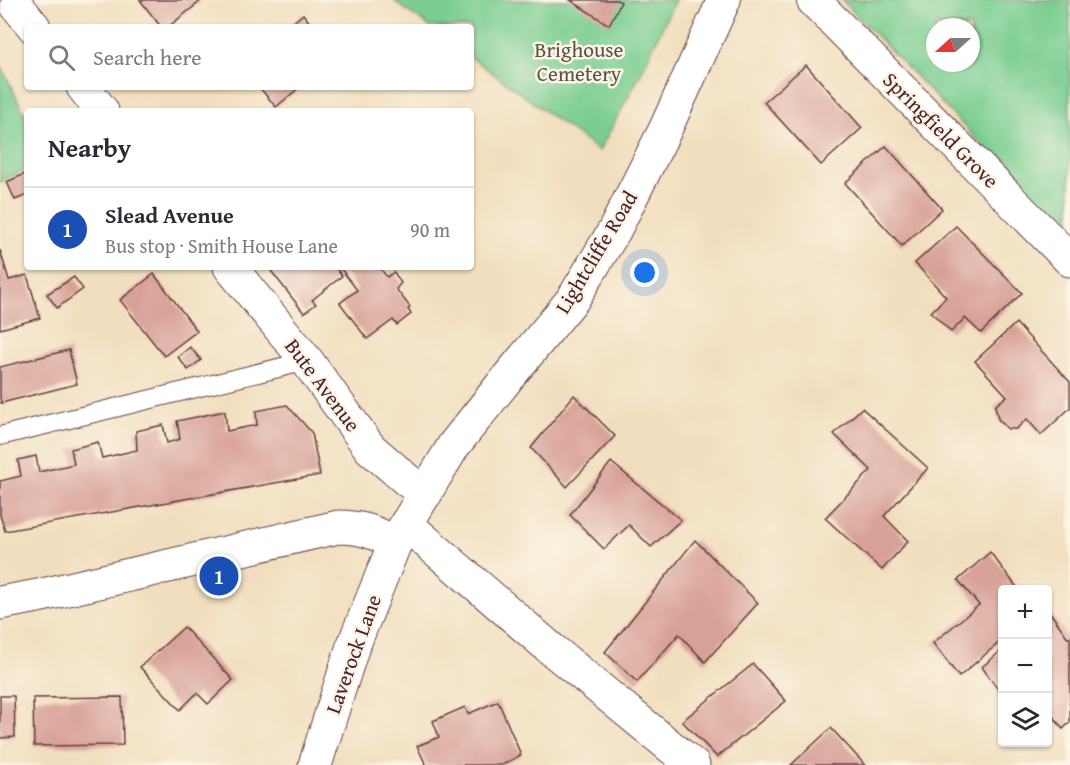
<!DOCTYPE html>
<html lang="en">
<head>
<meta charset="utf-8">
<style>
	body { margin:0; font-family:"Gentium Book Plus",serif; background:#f2f2f3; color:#2b2b33 }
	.controls { position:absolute; right:18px; bottom:18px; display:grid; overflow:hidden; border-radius:6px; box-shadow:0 2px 4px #0004 }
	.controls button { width:54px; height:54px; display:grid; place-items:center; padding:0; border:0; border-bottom:2px solid #e1e1e2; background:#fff; color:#2b2b33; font:30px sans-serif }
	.compass { position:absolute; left:926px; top:18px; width:54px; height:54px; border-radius:50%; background:#fff; box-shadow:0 2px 4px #0004; rotate:249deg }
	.you { position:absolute; left:645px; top:273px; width:21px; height:21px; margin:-15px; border:4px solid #fff; border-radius:50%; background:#1a73e8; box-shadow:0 0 0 9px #1a73e833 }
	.badge { display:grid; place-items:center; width:39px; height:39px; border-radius:50%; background:#d1495b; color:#fff; font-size:20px; font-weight:700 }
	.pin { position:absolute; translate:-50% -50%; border:3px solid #fff; box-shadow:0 2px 6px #0006 }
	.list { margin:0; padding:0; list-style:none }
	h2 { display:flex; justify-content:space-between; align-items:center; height:78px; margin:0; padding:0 24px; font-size:26px }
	h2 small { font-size:20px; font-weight:400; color:#7c7c81 }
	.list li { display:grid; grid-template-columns:39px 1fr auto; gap:18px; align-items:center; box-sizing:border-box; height:84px; padding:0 24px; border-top:2px solid #e1e1e2 }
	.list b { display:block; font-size:22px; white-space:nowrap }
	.list p { margin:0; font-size:20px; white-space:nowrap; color:#7c7c81 }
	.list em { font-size:20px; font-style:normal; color:#7c7c81 }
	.icon { flex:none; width:33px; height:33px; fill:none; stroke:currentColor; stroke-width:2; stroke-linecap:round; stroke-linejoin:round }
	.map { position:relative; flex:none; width:1070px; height:765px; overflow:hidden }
	.search { position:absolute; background:#fff; box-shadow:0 2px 4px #0004; left:24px; top:24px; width:450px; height:66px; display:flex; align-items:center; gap:15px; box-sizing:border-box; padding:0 21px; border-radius:6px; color:#7c7c81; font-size:22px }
	.panel { position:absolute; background:#fff; box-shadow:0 2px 4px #0004; left:24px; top:108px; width:450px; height:162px; border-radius:6px }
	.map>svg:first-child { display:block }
	.green { fill:#79cd91; stroke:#62765e; stroke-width:1.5; fill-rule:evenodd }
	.building { fill:#d8a198 }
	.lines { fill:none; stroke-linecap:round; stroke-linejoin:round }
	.service-casing { stroke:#633c41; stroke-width:20 }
	.minor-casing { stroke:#633c41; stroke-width:35 }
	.service { stroke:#fff; stroke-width:18 }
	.minor { stroke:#fff; stroke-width:33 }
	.labels { text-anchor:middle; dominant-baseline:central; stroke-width:5; stroke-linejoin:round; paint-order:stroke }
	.park-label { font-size:21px; fill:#58534a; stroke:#fcf5e5 }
	.street-label { font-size:21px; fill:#4a1f2b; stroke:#fcf5e5 }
</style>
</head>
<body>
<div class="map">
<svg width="1070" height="765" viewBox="0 0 1070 765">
	<rect width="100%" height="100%" fill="#fcf5e5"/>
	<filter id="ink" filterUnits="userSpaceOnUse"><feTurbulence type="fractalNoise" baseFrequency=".0167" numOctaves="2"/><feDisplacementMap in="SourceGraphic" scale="12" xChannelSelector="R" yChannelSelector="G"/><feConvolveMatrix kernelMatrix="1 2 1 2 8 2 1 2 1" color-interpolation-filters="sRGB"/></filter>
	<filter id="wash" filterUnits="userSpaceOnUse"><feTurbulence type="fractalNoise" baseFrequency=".008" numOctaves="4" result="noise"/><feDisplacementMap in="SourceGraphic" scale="24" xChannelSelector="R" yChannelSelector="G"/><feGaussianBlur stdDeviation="1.35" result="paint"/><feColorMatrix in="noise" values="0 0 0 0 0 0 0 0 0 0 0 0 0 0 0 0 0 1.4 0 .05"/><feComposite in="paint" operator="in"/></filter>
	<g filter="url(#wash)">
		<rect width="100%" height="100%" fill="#f1debe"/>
		<g class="green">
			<polygon points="393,0 675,0 640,75 599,151 471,57 471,27 430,27"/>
			<path d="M 842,0 L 1070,0 L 1070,236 ZM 935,27 L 971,27 L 971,63 L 935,63 Z"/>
			<polygon points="0,64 27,119 27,169 0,182"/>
		</g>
		<g id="blocks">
			<g class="building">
				<polygon points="140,0 202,0 168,27 161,27"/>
				<polygon points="570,0 617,0 621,2 609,25"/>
				<polygon points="303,14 313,27 288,27"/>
				<polygon points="806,65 862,128 821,165 764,102"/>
				<polygon points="259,87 300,87 276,107"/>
				<polygon points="886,146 942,209 902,246 845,183"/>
				<polygon points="27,173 27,195 15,200 7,182"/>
				<polygon points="956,226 1022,293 981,333 965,318 951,332 931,312 946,297 915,263"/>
				<polygon points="0,250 9,280 27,275 40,318 0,329"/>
				<polygon points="268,267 335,267 342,276 312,300 316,304 304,313"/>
				<polygon points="344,267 379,267 387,277 394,272 401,283 396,289 410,307 408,309 411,314 397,325 393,320 367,339 340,303 357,290 341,269"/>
				<polygon points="154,274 197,331 164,356 120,300"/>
				<polygon points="74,277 83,289 57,308 47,294"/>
				<polygon points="1016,323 1070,382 1070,408 1041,435 1027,419 1016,429 1008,429 998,419 995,406 1007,396 975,361"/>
				<polygon points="190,347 201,360 188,370 178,357"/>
				<polygon points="69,350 77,384 1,403 0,397 0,367"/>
				<polygon points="574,395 615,436 567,487 531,448"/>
				<polygon points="287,405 312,433 320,475 5,531 0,515 0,481 21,476 18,460 36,456 39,472 74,464 71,449 98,442 102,458 137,450 136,431 163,425 167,443 180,439 177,421 225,411 227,431 257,425 256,411"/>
				<polygon points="862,408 928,468 884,516 908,541 882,570 825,518 871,470 834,434"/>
				<polygon points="611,462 681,520 651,547 629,525 604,549 570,515"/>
				<polygon points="695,540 758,603 705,662 679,634 637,682 605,652"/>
				<polygon points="990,552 1019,590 1002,590 1002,640 959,677 933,643 979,605 958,580"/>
				<polygon points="1049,611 1068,638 1070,637 1070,722 1063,729 1048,710 1048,613"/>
				<polygon points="184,627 233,680 208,704 197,693 180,710 140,667"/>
				<polygon points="1002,650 1002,691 1000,692 982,667"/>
				<polygon points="753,664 786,701 717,757 682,721"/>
				<polygon points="0,696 14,696 15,737 0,738"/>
				<polygon points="122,697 123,745 34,746 33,698"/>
				<polygon points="498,701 521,755 502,765 426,765 417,746 439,737 433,721 465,707 468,714"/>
				<polygon points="831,728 865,765 791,765"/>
			</g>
		</g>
	</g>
	<g filter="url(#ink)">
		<use href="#blocks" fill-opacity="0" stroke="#633c41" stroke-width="1.5"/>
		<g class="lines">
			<g class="service-casing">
				<polyline id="service" points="0,436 307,361"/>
			</g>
			<g class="minor-casing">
				<g id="minor">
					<polyline points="813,0 1070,260"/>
					<polyline points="17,6 34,27"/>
					<polyline points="83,87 102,111"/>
					<polyline points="230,267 307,361 370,448 408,481 426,493"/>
					<polyline points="406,524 550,648 693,765"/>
					<path d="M 0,603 L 38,596 L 338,527 C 361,527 375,532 395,543"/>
					<polyline points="315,765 352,649 395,543 454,445 505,381 573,299 614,231 665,130 724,0"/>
				</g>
			</g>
			<use href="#service" class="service"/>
			<use href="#minor" class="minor"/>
		</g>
	</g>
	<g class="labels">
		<g class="park-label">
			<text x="579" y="49">Brighouse<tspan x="579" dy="24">Cemetery</tspan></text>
		</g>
		<g class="street-label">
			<text transform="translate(941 130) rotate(45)">Springfield Grove</text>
			<text transform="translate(596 252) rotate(-59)">Lightcliffe Road</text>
			<text transform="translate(323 385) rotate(53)">Bute Avenue</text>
			<text transform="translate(353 654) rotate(-70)">Laverock Lane</text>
		</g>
	</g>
</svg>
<div class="controls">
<button>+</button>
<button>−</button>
<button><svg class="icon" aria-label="layers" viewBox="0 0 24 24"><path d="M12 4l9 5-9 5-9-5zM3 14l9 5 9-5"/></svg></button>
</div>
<svg class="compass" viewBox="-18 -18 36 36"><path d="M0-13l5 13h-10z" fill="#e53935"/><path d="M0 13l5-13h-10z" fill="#7c7c81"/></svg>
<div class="you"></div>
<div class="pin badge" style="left:219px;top:576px;background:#1a4fb4">1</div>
<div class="search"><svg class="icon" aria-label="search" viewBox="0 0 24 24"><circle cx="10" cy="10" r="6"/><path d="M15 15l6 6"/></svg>Search here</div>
<section class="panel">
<h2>Nearby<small></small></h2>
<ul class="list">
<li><span class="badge" style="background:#1a4fb4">1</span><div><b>Slead Avenue</b><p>Bus stop · Smith House Lane</p></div><em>90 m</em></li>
</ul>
</section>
</div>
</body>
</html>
